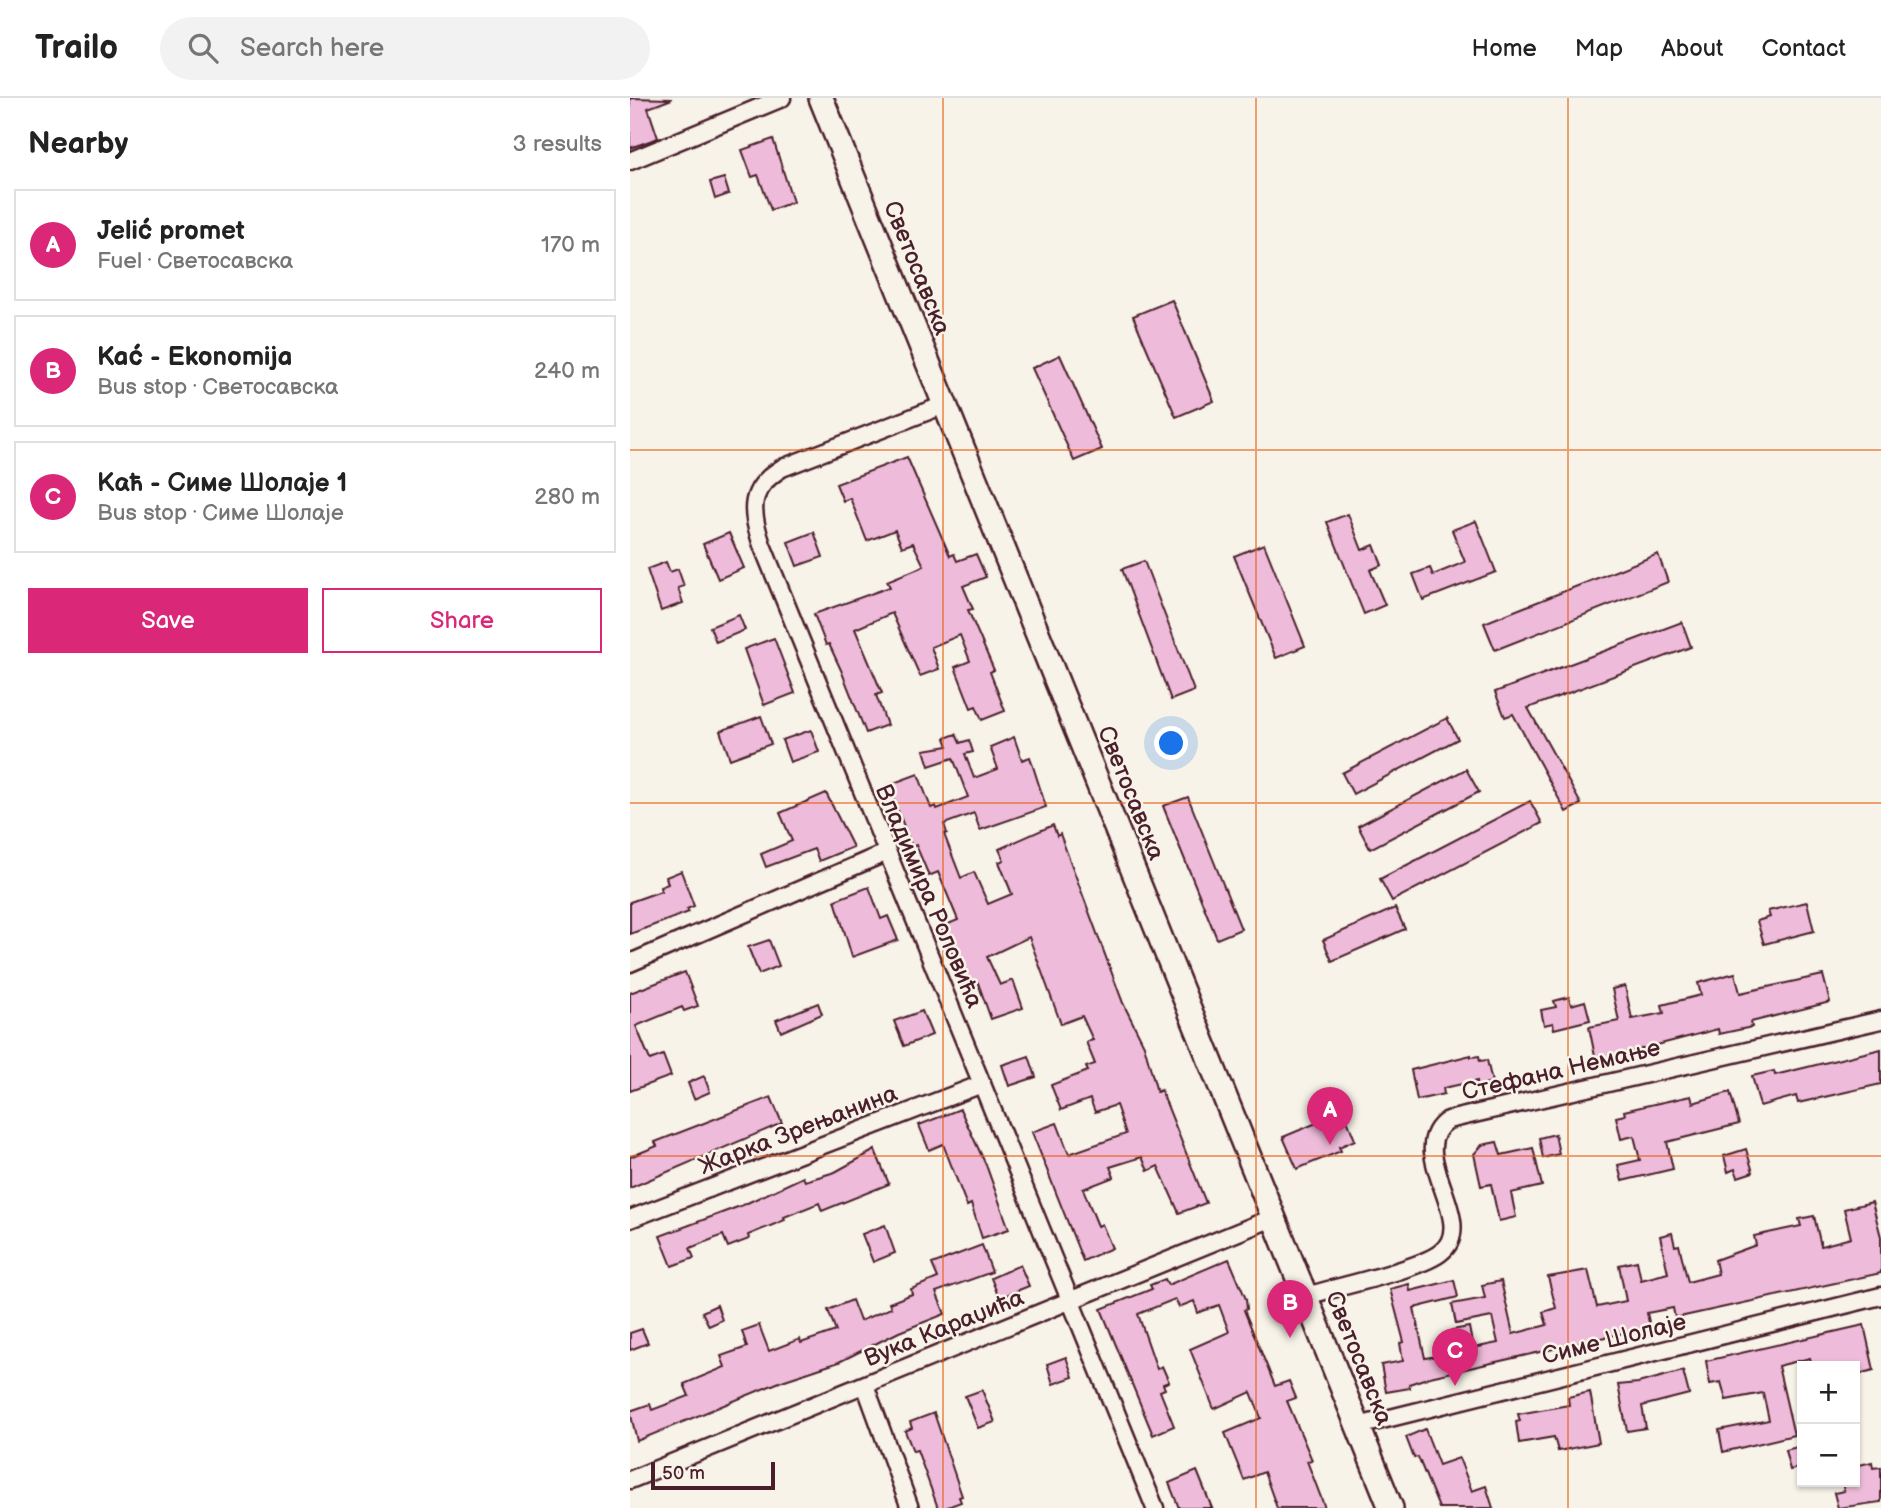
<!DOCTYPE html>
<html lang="en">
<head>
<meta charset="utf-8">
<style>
	body { margin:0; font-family:"Balsamiq Sans",sans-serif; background:#f2f2f2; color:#222 }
	.controls { position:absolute; right:21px; bottom:21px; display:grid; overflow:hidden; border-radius:0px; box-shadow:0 2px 5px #0004 }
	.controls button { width:63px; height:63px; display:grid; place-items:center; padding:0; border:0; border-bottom:2px solid #e0e0e0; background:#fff; color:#222; font:35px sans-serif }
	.scale { position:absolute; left:21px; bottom:18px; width:124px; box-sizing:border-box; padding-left:7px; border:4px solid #4a1f2b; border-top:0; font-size:19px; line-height:24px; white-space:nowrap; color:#4a1f2b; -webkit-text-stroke:5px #f7f3e8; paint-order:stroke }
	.you { position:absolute; left:542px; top:646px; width:24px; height:24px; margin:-18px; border:5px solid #fff; border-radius:50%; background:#1a73e8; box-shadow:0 0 0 10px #1a73e833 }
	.badge { display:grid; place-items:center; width:46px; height:46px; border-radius:50%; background:#db2777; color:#fff; font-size:23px; font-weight:700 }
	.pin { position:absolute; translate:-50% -58px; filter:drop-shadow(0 2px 4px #0008) }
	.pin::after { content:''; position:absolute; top:37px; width:24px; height:21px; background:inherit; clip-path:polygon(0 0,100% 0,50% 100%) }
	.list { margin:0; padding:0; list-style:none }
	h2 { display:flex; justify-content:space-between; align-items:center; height:91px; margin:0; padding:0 28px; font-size:30px }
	h2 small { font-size:23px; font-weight:400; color:#767676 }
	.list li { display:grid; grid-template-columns:46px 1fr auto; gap:21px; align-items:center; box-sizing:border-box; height:112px; margin:0 14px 14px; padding:0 14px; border:2px solid #e0e0e0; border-radius:0px }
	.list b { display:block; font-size:26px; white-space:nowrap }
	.list p { margin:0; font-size:23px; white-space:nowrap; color:#767676 }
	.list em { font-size:23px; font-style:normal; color:#767676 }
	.actions { display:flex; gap:14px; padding:21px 28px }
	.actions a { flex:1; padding:16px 0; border:2px solid #db2777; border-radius:0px; text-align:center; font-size:24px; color:#db2777 }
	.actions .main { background:#db2777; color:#fff }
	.icon { flex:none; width:38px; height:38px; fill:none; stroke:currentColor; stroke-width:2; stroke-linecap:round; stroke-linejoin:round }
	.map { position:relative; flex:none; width:1251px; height:1410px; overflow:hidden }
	header { display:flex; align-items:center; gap:42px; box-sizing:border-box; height:98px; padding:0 35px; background:#fff; border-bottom:2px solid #e0e0e0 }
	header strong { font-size:33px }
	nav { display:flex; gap:38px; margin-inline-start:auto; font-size:24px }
	.search { width:490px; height:63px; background:#f2f2f2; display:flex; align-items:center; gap:18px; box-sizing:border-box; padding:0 24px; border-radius:38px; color:#767676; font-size:26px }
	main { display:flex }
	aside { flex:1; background:#fff }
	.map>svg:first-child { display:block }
	.building { fill:#eebcda; stroke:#4a1f2b; stroke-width:2 }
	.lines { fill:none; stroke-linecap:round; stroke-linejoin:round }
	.street-casing { stroke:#4a1f2b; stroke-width:21 }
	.secondary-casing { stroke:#4a1f2b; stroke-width:28 }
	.street { stroke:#f7f3e8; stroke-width:16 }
	.secondary { stroke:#f7f3e8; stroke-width:23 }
	.grid { fill:none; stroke:#e8590c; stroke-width:2; stroke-opacity:0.55 }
	.labels { text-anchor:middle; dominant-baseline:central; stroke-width:5; stroke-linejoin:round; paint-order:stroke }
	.street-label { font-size:24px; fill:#4a1f2b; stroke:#f7f3e8 }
</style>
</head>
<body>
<header>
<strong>Trailo</strong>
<div class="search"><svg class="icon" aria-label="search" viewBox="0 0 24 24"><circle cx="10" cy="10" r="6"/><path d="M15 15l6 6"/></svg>Search here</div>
<nav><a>Home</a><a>Map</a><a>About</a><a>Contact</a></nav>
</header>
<main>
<aside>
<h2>Nearby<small>3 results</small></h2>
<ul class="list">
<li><span class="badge">A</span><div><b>Jelić promet</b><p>Fuel · Светосавска</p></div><em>170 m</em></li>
<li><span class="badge">B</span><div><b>Kać - Ekonomija</b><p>Bus stop · Светосавска</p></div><em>240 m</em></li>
<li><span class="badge">C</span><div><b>Каћ - Симе Шолаје 1</b><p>Bus stop · Симе Шолаје</p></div><em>280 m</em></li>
</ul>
<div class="actions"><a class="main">Save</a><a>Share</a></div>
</aside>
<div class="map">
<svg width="1251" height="1410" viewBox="0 0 1251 1410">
	<rect width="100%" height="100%" fill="#f7f3e8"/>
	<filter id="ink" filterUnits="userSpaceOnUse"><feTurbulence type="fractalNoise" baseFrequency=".0143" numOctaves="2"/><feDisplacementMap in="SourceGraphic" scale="14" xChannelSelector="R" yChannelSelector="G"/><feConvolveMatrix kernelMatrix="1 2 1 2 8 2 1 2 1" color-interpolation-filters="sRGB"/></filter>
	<g filter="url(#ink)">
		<g class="building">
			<polygon points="0,0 42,1 18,10 28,40 0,50"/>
			<polygon points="143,41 163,104 141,112 128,77 122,79 112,52"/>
			<polygon points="94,80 99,96 85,101 80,84"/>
			<polygon points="542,202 584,303 546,319 503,218"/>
			<polygon points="430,257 472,351 444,363 402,270"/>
			<polygon points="277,359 320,458 324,456 327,463 346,456 356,479 333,488 343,511 338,512 364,572 360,574 375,613 352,622 346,608 341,610 325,569 340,563 330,537 301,549 309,571 290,578 262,515 225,531 252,595 246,597 257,627 236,635 211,572 199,546 196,547 184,516 260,489 257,483 294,468 283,445 272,449 265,432 237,443 220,400 213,403 206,386"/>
			<polygon points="718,416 732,452 744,447 752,467 740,472 755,507 734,516 697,424"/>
			<polygon points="846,423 866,474 793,502 783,476 800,470 803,477 835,464 822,432"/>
			<polygon points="184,434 193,459 167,468 158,444"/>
			<polygon points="99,435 114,470 88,481 73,446"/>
			<polygon points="634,446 675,548 646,560 604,458"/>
			<polygon points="1028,456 1038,484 865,552 854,525"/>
			<polygon points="514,463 564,593 541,602 492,471"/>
			<polygon points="36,464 40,474 48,471 54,488 48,490 53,505 31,513 17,471"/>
			<polygon points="109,517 115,532 86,544 80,529"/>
			<polygon points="1052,524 1061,549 898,610 951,706 936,714 883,616 875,619 865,594"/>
			<polygon points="144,540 165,595 134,607 114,551"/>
			<polygon points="131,618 141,646 100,661 90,633"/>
			<polygon points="817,620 828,641 723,696 712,675"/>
			<polygon points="181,632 189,654 160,664 152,642"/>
			<polygon points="326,636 330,645 339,642 343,654 335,656 344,680 368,671 360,649 384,639 392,662 400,659 416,709 350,732 344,715 314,726 317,735 314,736 331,780 344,774 358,806 382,796 369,764 374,762 369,751 423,727 427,738 430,736 493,905 514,947 527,994 531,992 576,1105 549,1115 528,1068 518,1073 512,1059 480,1069 484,1079 453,1091 468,1128 472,1126 482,1150 453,1163 402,1034 427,1025 439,1056 496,1036 486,1007 465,1014 460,1001 431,1012 421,987 458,973 456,969 465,966 456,944 463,942 452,918 431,926 399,839 357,859 370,887 383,882 393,910 361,921 348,885 338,890 311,829 328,822 308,774 299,778 286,747 282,749 258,687 288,676 301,710 306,708 307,711 338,699 323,660 299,668 294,652 318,648 315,640"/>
			<polygon points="836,671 849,694 740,751 728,728"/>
			<polygon points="196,695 223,749 189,763 184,751 136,769 131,756 162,743 150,715"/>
			<polygon points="558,699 611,831 587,841 533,708"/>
			<polygon points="900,703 912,725 762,803 750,781"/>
			<polygon points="51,773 64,808 57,811 59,814 0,836 0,804 31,793 30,789 38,786 36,779"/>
			<polygon points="239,789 251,821 258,818 268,842 222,859 205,802"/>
			<polygon points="1177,804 1184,833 1134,846 1127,823 1140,819 1138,813"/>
			<polygon points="765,810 775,831 702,863 693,842"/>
			<polygon points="139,842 149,868 129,876 118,849"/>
			<polygon points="55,874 68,908 54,913 52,909 6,928 20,962 33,957 41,978 0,993 0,895"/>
			<polygon points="1105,875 1110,895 1193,877 1200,904 1121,924 1122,929 1089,936 1088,931 966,963 959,929 989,923 982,891 995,888 1002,921 1034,915 1032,907 1071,897 1068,885"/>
			<polygon points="939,899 941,907 955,903 960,922 924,931 923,925 914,927 911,912 926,909 924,903"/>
			<polygon points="188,905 192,916 151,934 146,922"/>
			<polygon points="292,913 302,937 274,948 264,923"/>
			<polygon points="1251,951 1251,986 1168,1005 1166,998 1130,1008 1122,978 1144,973 1145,977"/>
			<polygon points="841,957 841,959 849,958 850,963 857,962 862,984 847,988 847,983 813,990 814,996 787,1002 781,972"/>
			<polygon points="399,958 406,979 379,988 372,967"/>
			<polygon points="74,978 80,994 64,1001 58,985"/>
			<polygon points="1100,994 1109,1026 1037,1044 1043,1071 992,1083 988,1067 1010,1062 1004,1038 991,1041 986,1019 995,1017 994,1013 1015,1008 1061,998 1063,1005"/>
			<polygon points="141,999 152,1025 0,1090 0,1059 27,1048 25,1044"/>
			<polygon points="330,1011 356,1067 379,1131 352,1140 341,1106 337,1108 313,1046 299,1052 289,1027"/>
			<polygon points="715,1017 725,1042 709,1049 711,1053 667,1071 653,1039 696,1021 698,1024"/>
			<polygon points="925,1036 929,1056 913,1060 909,1040"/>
			<polygon points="867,1044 871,1057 903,1050 912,1088 881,1095 886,1119 869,1123 861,1086 851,1088 844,1056 852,1047"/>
			<polygon points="1116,1051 1123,1074 1108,1079 1105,1071 1098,1074 1094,1058"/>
			<polygon points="245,1052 259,1086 192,1113 189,1105 154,1119 155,1122 118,1137 119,1141 98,1149 93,1137 60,1150 64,1160 42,1168 30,1138 113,1107 173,1079 175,1083 205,1074"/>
			<polygon points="1242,1104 1251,1139 1251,1175 1045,1220 1043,1210 1017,1215 1020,1229 800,1279 779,1286 780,1290 756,1294 751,1267 773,1263 770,1245 774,1244 760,1191 779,1186 780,1193 824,1182 828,1199 784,1210 795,1260 825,1255 822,1232 839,1229 843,1250 868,1245 862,1219 826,1226 822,1206 855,1200 852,1187 871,1183 883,1236 917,1227 913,1214 926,1210 918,1179 958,1172 967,1209 996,1203 989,1167 1007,1163 1011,1182 1038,1175 1030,1138 1042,1135 1045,1148 1049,1147 1058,1184 1088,1176 1085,1162 1126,1147 1124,1138 1171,1128 1169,1121 1184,1118 1191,1148 1221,1140 1214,1111"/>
			<polygon points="255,1127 265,1155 243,1164 232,1136"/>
			<polygon points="352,1147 362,1174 306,1194 315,1216 269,1234 209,1264 152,1283 7,1343 0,1313 20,1306 22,1312 59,1298 54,1286 95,1269 91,1258 117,1249 112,1233 129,1227 139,1253 170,1241 171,1245 206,1233 198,1212 222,1202 230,1223 261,1210 259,1205 282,1196 281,1191 308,1180 302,1166"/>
			<polygon points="599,1161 616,1201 617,1211 614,1212 645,1288 659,1283 666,1300 657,1303 682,1362 677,1363 695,1410 647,1410 634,1374 614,1382 595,1335 631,1320 621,1294 584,1311 560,1251 599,1234 589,1207 568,1215 564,1203 549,1209 545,1201 508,1216 527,1271 532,1268 539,1284 533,1286 535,1291 530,1293 544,1328 523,1337 471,1211 522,1191 520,1187 535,1181 538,1187"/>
			<polygon points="390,1167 399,1188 369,1200 361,1180"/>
			<polygon points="87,1207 92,1222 79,1228 72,1214"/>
			<polygon points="1234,1227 1244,1272 1225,1277 1225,1268 1182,1268 1180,1260 1148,1268 1164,1337 1093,1354 1089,1332 1139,1322 1133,1295 1096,1302 1091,1284 1080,1286 1076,1263"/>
			<polygon points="12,1231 18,1245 0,1252 0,1235"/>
			<polygon points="436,1259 443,1279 423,1286 417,1266"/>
			<polygon points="1053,1273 1059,1296 1012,1308 1016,1330 997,1333 988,1287 1008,1285"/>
			<polygon points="352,1292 365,1324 348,1330 335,1298"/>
			<polygon points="960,1294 969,1345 928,1353 924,1339 889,1345 886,1324 890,1323 888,1316 939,1307 938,1299"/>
			<polygon points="304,1315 332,1398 329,1399 331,1404 315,1410 308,1410 287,1352 283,1353 275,1333 282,1330 280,1324"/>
			<polygon points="795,1331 809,1367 829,1360 842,1393 856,1388 863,1410 809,1410 788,1359 784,1360 776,1339"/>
			<polygon points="1172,1348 1172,1369 1160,1372 1155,1352"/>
			<polygon points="1242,1364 1243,1370 1251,1369 1251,1404 1208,1410 1204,1395 1214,1393 1212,1384 1225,1384 1225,1368"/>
			<polygon points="567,1373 582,1410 549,1410 539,1385"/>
		</g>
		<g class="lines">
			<g class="street-casing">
				<g id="street">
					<polyline points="0,63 152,0"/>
					<path d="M 314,307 L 152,370 C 118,391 120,412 132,447 L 525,1410"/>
					<polyline points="0,865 255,755"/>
					<polyline points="0,1121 352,986"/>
					<path d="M 676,1198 C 707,1189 787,1172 810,1155 C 852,1124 771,1053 818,1022 L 1251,922"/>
					<polyline points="235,1287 280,1410"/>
					<polyline points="728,1328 1251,1198"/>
					<polyline points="0,1382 645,1119"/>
				</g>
			</g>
			<g class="secondary-casing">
				<polyline id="secondary" points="191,0 761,1410"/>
			</g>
			<use href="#street" class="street"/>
			<use href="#secondary" class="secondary"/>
		</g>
	</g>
	<path class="grid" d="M 313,0 L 313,1410M 626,0 L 626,1410M 938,0 L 938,1410M 0,352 L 1251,352M 0,705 L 1251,705M 0,1058 L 1251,1058"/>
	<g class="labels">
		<g class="street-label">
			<text transform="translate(287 170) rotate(68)">Светосавска</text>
			<text transform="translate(501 695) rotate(68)">Светосавска</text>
			<text transform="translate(299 798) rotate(67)">Владимира Роловића</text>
			<text transform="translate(931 972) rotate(-13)">Стефана Немање</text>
			<text transform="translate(168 1032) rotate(-21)">Жарка Зрењанина</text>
			<text transform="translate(314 1230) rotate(-22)">Вука Караџића</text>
			<text transform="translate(984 1241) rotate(-14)">Симе Шолаје</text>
			<text transform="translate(729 1260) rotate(68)">Светосавска</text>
		</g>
	</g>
</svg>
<div class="controls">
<button>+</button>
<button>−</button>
</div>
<div class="scale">50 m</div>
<div class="you"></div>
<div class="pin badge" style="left:700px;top:1047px">A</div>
<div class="pin badge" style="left:660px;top:1240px">B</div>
<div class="pin badge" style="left:825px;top:1288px">C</div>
</div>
</main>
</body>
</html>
